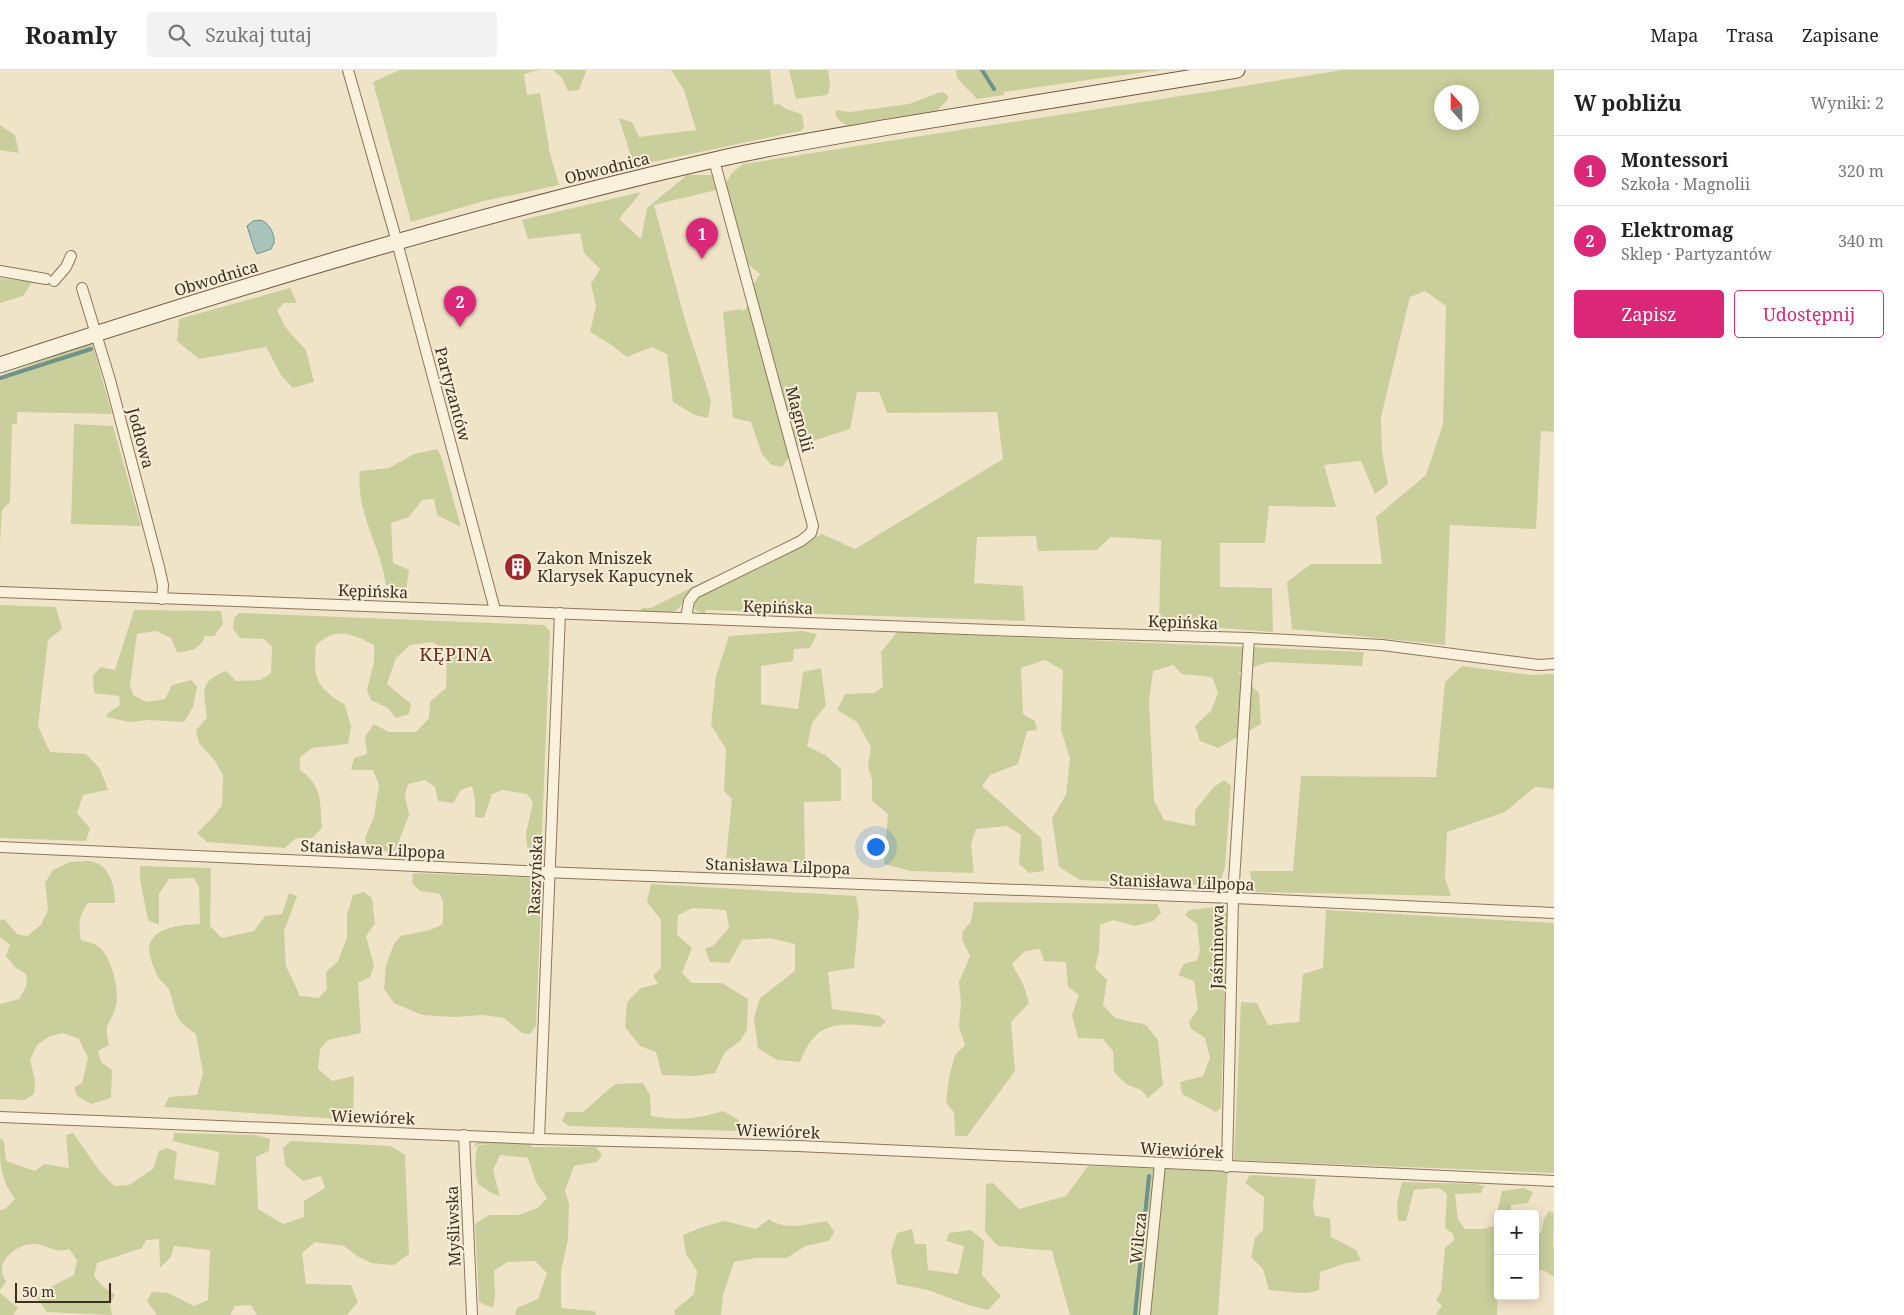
<!DOCTYPE html>
<html lang="pl">
<head>
<meta charset="utf-8">
<style>
	body { margin:0; font-family:"Noto Serif",serif; background:#f2f2f2; color:#222 }
	.controls { position:absolute; right:15px; bottom:15px; display:grid; overflow:hidden; border-radius:5px; box-shadow:0 2px 12px #0003 }
	.controls button { width:45px; height:45px; display:grid; place-items:center; padding:0; border:0; border-bottom:1px solid #e0e0e0; background:#fff; color:#222; font:25px sans-serif }
	.compass { position:absolute; left:1434px; top:15px; width:45px; height:45px; border-radius:50%; background:#fff; box-shadow:0 2px 12px #0003; rotate:339deg }
	.scale { position:absolute; left:15px; bottom:12px; width:96px; box-sizing:border-box; padding-left:5px; border:2px solid #3d2e20; border-top:0; font-size:14px; line-height:18px; white-space:nowrap; color:#3d2e20; -webkit-text-stroke:4px #f7eed8; paint-order:stroke }
	.you { position:absolute; left:875px; top:776px; width:18px; height:18px; margin:-12px; border:4px solid #fff; border-radius:50%; background:#1a73e8; box-shadow:0 0 0 8px #1a73e833 }
	.badge { display:grid; place-items:center; width:32px; height:32px; border-radius:50%; background:#db2777; color:#fff; font-size:16px; font-weight:700 }
	.pin { position:absolute; translate:-50% -41px; filter:drop-shadow(0 1px 2px #0008) }
	.pin::after { content:''; position:absolute; top:26px; width:18px; height:15px; background:inherit; clip-path:polygon(0 0,100% 0,50% 100%) }
	.list { margin:0; padding:0; list-style:none }
	h2 { display:flex; justify-content:space-between; align-items:center; height:65px; margin:0; padding:0 20px; font-size:21px }
	h2 small { font-size:16px; font-weight:400; color:#767676 }
	.list li { display:grid; grid-template-columns:32px 1fr auto; gap:15px; align-items:center; box-sizing:border-box; height:70px; padding:0 20px; border-top:1px solid #e0e0e0 }
	.list b { display:block; font-size:19px; white-space:nowrap }
	.list p { margin:0; font-size:16px; white-space:nowrap; color:#767676 }
	.list em { font-size:16px; font-style:normal; color:#767676 }
	.actions { display:flex; gap:10px; padding:15px 20px }
	.actions a { flex:1; padding:11px 0; border:1px solid #db2777; border-radius:5px; text-align:center; font-size:18px; color:#db2777 }
	.actions .main { background:#db2777; color:#fff }
	.icon { flex:none; width:28px; height:28px; fill:none; stroke:currentColor; stroke-width:2; stroke-linecap:round; stroke-linejoin:round }
	.map { position:relative; flex:none; width:1554px; height:1245px; overflow:hidden }
	header { display:flex; align-items:center; gap:30px; box-sizing:border-box; height:70px; padding:0 25px; background:#fff; border-bottom:1px solid #e0e0e0 }
	header strong { font-size:24px }
	nav { display:flex; gap:28px; margin-inline-start:auto; font-size:18px }
	.search { width:350px; height:45px; background:#f2f2f2; display:flex; align-items:center; gap:12px; box-sizing:border-box; padding:0 18px; border-radius:5px; color:#767676; font-size:19px }
	main { display:flex }
	aside { flex:1; background:#fff }
	.map>svg:first-child { display:block }
	.green { fill:#c9cf9b; fill-rule:evenodd }
	.water { fill:#a9c4bc; stroke:#6f938a }
	.lines { fill:none; stroke-linecap:round; stroke-linejoin:round }
	.stream { stroke:#6f938a; stroke-width:4 }
	.street-casing { stroke:#8d765c; stroke-width:12 }
	.secondary-casing { stroke:#6f573f; stroke-width:17 }
	.street { stroke:#faf1dc; stroke-width:10 }
	.secondary { stroke:#faf1dc; stroke-width:15 }
	.labels { text-anchor:middle; dominant-baseline:central; stroke-width:4; stroke-linejoin:round; paint-order:stroke }
	.street-label { font-size:16px; fill:#3d2e20; stroke:#f7eed8 }
	.poi-label { font-size:16px; fill:#3d2e20; stroke:#f7eed8; text-anchor:start }
	.neighbourhood-label { font-size:18px; letter-spacing:1px; fill:#6b2e1e; stroke:#f7eed8 }
</style>
</head>
<body>
<header>
<strong>Roamly</strong>
<div class="search"><svg class="icon" aria-label="search" viewBox="0 0 24 24"><circle cx="10" cy="10" r="6"/><path d="M15 15l6 6"/></svg>Szukaj tutaj</div>
<nav><a>Mapa</a><a>Trasa</a><a>Zapisane</a></nav>
</header>
<main>
<div class="map">
<svg width="1554" height="1245" viewBox="0 0 1554 1245">
	<rect width="100%" height="100%" fill="#f0e4c8"/>
	<g class="green">
		<polygon points="400,0 539,0 524,4 527,25 540,23 550,84 559,115 484,131 411,152 373,12"/>
		<polygon points="553,0 586,0 586,1 579,20 568,21 562,8"/>
		<polygon points="671,0 770,0 774,35 779,34 786,39 802,44 804,58 800,61 634,96 619,48 632,52 639,67 696,60 684,20"/>
		<path d="M 789,0 L 828,0 C 829,8 832,18 827,25 L 796,29 Z"/>
		<polygon points="956,0 1159,0 1004,22 1004,25 977,29 957,8"/>
		<path d="M 1342,0 L 1554,0 L 1554,362 L 1541,361 L 1536,459 L 1450,455 L 1445,575 L 1292,559 L 1287,512 L 1311,494 L 1382,494 L 1376,447 L 1426,405 L 1443,354 L 1446,236 L 1425,221 L 1410,227 L 1381,347 L 1382,381 L 1388,414 L 1375,424 L 1361,391 L 1324,395 L 1336,437 L 1269,436 L 1265,473 L 1220,473 L 1220,517 L 1272,518 L 1273,562 L 1159,553 L 1161,470 L 1110,467 L 1097,480 L 1038,481 L 1036,466 L 977,467 L 974,513 L 1023,516 L 1025,551 L 706,540 L 705,544 L 695,540 L 694,531 L 703,523 L 704,525 L 822,464 L 855,479 L 1003,389 L 997,342 L 887,343 L 879,322 L 857,322 L 850,359 L 797,376 L 792,358 L 798,354 L 796,344 L 788,343 L 752,216 L 760,204 L 750,196 L 745,188 L 725,114 L 732,103 L 743,94 C 942,62 1142,33 1342,0 ZM 1442,22 L 1472,22 L 1472,52 L 1442,52 Z"/>
		<path d="M 943,22 L 948,26 L 948,29 L 937,41 L 850,56 C 845,56 837,49 835,44 L 837,40 L 850,42 L 909,34 L 938,23 Z"/>
		<polygon points="0,55 15,65 19,83 0,80"/>
		<polygon points="687,105 712,105 716,120 654,135 685,250 711,331 708,348 695,345 673,332 667,284 652,277 627,287 610,274 590,262 596,236 591,214 600,199 584,183 580,163 528,169 522,150 641,122 619,149 641,169 647,138"/>
		<polygon points="0,208 32,212 23,226 0,233"/>
		<polygon points="290,218 297,233 284,233 277,240 285,257 306,280 314,312 293,318 281,305 266,277 199,289 177,271 179,249"/>
		<polygon points="748,236 790,386 782,397 771,395 762,384 751,352 733,348 723,242 740,239 743,241"/>
		<polygon points="92,272 112,344 17,342 17,354 12,354 10,432 2,440 0,474 0,306"/>
		<polygon points="74,354 113,356 141,456 71,454"/>
		<path d="M 437,379 L 441,386 L 461,457 L 437,445 L 434,429 L 422,430 L 409,447 L 391,453 L 393,493 L 409,500 L 406,522 L 386,515 C 381,477 355,441 360,401 L 389,398 L 414,384 Z"/>
		<polygon points="709,509 710,512 690,522 679,538 674,542 640,541 642,538 651,538"/>
		<polygon points="0,535 56,537 62,559 48,570 38,656 50,682 86,684 100,699 108,720 83,725 77,743 90,758 86,771 0,768"/>
		<path d="M 134,540 L 221,541 L 223,554 L 214,566 L 205,566 C 201,579 189,582 177,582 L 171,568 L 156,561 L 137,564 L 130,615 L 133,625 L 146,632 L 165,629 L 172,615 L 191,610 L 197,617 L 193,637 L 184,652 L 149,650 L 130,652 L 106,647 L 108,643 L 120,635 L 119,626 L 94,623 L 93,605 L 101,597 L 115,600 Z"/>
		<path d="M 239,543 L 544,555 L 550,561 L 542,763 L 537,780 L 527,777 L 526,763 L 533,732 L 527,724 L 502,720 L 492,724 L 484,748 L 475,747 L 475,729 L 472,716 L 461,720 L 453,733 L 438,731 L 435,717 L 425,710 L 408,714 L 405,726 L 409,745 L 395,781 L 381,781 L 367,777 L 365,768 L 374,747 L 379,715 L 373,700 L 351,700 L 354,688 L 367,684 L 365,667 L 374,654 L 389,662 L 416,662 L 429,648 L 430,632 L 446,618 L 447,581 L 432,572 L 410,575 L 396,588 L 387,614 L 411,634 L 409,644 L 396,648 L 388,638 L 371,630 L 367,620 L 374,592 L 374,575 C 352,564 337,556 316,575 C 313,609 316,617 345,635 L 351,657 L 348,674 L 312,678 L 300,687 L 300,700 C 323,716 320,733 322,758 L 312,768 L 296,768 L 285,778 L 207,772 L 197,763 L 215,745 L 222,735 L 223,705 L 215,691 L 199,673 L 196,660 L 207,648 C 204,621 198,612 226,601 L 236,611 L 261,610 L 271,603 L 272,577 L 264,569 L 240,568 L 233,559 L 234,548 Z"/>
		<polygon points="802,561 817,564 810,578 794,579 793,591 761,596 761,634 798,639 803,602 821,598 826,635 812,653 807,676 825,685 841,699 841,731 804,732 805,793 726,788 732,729 724,721 726,679 711,655 716,606 729,566"/>
		<polygon points="897,562 1364,582 1362,596 1268,592 1238,603 1259,623 1261,654 1218,678 1200,671 1195,656 1211,641 1218,623 1212,607 1182,604 1173,595 1153,601 1149,631 1154,731 1164,750 1195,756 1195,740 1214,717 1224,710 1231,716 1225,797 1219,816 1080,810 1059,797 1052,748 1066,725 1070,689 1061,660 1063,600 1045,590 1021,598 1023,644 1035,651 1037,660 1027,661 1018,694 990,705 982,716 1041,768 1044,801 1029,803 1019,794 1021,765 1007,756 976,759 971,774 974,803 911,801 884,794 888,744 872,731 872,710 868,696 871,677 857,652 837,640 845,624 874,623 883,617 881,582"/>
		<polygon points="1462,596 1529,605 1554,604 1554,719 1535,717 1505,742 1447,762 1445,809 1451,826 1253,822 1250,801 1293,801 1301,706 1436,707 1445,612"/>
		<path d="M 70,792 C 77,792 88,790 94,792 C 111,797 115,819 115,833 L 88,833 C 79,845 78,856 81,870 C 86,872 95,873 99,877 C 112,888 121,923 115,939 C 108,959 104,951 109,975 L 98,981 L 101,992 L 112,1000 L 111,1028 L 91,1034 L 77,1026 L 74,1017 L 82,1013 L 88,988 L 79,969 L 63,963 L 50,966 L 37,975 L 30,990 L 35,1010 L 34,1024 L 25,1030 L 0,1029 L 0,934 L 19,929 L 27,915 L 26,904 L 15,897 L 6,886 L 10,875 L 0,867 L 0,850 L 4,849 L 17,864 L 27,866 L 41,855 L 48,840 L 45,813 L 53,800 Z"/>
		<path d="M 140,796 L 211,798 L 210,856 L 222,868 L 254,861 L 265,846 L 282,844 L 289,823 L 297,826 L 284,861 L 286,896 L 300,926 L 319,928 L 327,919 L 326,902 L 338,891 L 347,867 L 347,845 L 353,825 L 364,822 L 372,828 L 375,854 L 366,866 L 374,896 L 370,907 L 358,913 L 361,963 L 328,970 L 320,979 L 318,999 L 332,1011 L 354,1006 L 353,1050 L 164,1037 L 169,1027 L 197,1025 L 203,1003 L 196,964 C 171,948 178,943 169,920 C 166,914 160,911 157,905 C 154,898 149,887 149,879 C 150,856 184,855 200,854 L 199,817 L 194,808 L 169,809 L 159,824 L 159,855 L 148,850 L 140,809 Z"/>
		<polygon points="413,803 542,808 536,956 530,964 522,963 504,948 483,945 455,947 422,945 394,933 384,919 386,895 394,874 401,866 430,860 443,854 443,832 440,824 420,821 412,813"/>
		<path d="M 651,814 L 856,826 L 859,843 L 854,898 L 828,902 L 832,939 L 877,945 L 886,951 L 880,957 C 856,955 827,948 811,971 C 806,977 803,985 800,992 L 777,990 L 758,978 L 754,948 L 760,928 L 795,901 L 795,874 L 770,868 L 742,870 L 729,893 L 710,892 L 705,879 L 714,875 L 729,858 L 726,840 L 693,838 L 678,845 L 677,865 L 692,878 L 682,903 L 692,913 L 722,913 L 748,929 L 747,960 L 739,972 L 725,982 L 715,1003 L 696,1006 L 662,1005 L 656,982 L 640,976 L 625,957 L 627,932 L 641,918 L 658,914 L 653,906 L 661,898 L 661,850 L 647,832 Z"/>
		<polygon points="974,832 1157,834 1161,843 1153,851 1135,856 1113,850 1100,855 1099,882 1095,898 1107,910 1103,935 1115,948 1146,955 1158,970 1163,1015 1148,1028 1141,1020 1126,1014 1114,1002 1113,981 1103,969 1078,968 1072,945 1079,925 1068,917 1066,892 1044,891 1040,879 1025,881 1012,894 1023,914 1029,933 1011,952 1015,1001 967,1066 955,1066 954,1042 946,1033 949,1008 955,985 965,975 959,957 961,933 959,912 970,886 962,870 963,861 971,852"/>
		<polygon points="1225,836 1227,846 1221,1038 1216,1042 1182,1024 1180,1012 1203,1006 1210,988 1205,968 1191,959 1189,952 1198,939 1194,911 1178,905 1184,894 1197,890 1200,881 1197,854 1185,845 1189,840"/>
		<polygon points="1326,840 1554,853 1554,1103 1234,1090 1241,932 1257,933 1268,955 1299,952 1303,904 1323,898"/>
		<path d="M 643,1013 L 650,1025 L 651,1046 C 676,1051 698,1049 723,1041 L 739,1050 L 737,1061 L 569,1056 L 562,1051 L 566,1042 L 583,1042 L 615,1014 Z"/>
		<path d="M 73,1063 L 99,1100 L 114,1116 L 129,1115 L 153,1099 L 159,1081 L 167,1078 L 177,1082 L 174,1109 L 215,1115 L 219,1082 L 173,1071 L 174,1063 L 256,1065 L 270,1069 L 269,1081 L 256,1087 L 258,1139 L 283,1154 L 304,1147 L 304,1131 L 325,1118 L 321,1106 L 303,1111 L 285,1095 L 283,1078 L 291,1071 L 391,1076 L 405,1085 L 409,1184 L 394,1195 L 371,1193 L 357,1186 L 344,1176 L 315,1172 L 302,1183 L 306,1214 L 351,1215 L 358,1232 L 347,1245 L 257,1245 L 251,1235 L 235,1236 L 230,1245 L 157,1245 L 147,1231 L 152,1222 L 168,1223 L 194,1236 L 208,1230 L 210,1180 L 174,1176 L 171,1187 L 160,1198 L 159,1169 L 146,1170 L 142,1178 L 97,1193 L 94,1206 L 101,1215 L 115,1225 L 110,1234 L 112,1245 L 47,1242 L 37,1228 L 41,1222 L 74,1205 L 77,1190 L 69,1179 C 53,1184 49,1175 35,1174 C 21,1173 1,1186 2,1201 C 2,1205 5,1209 6,1212 L 0,1220 L 0,1140 L 5,1139 L 15,1129 C 0,1108 0,1095 0,1068 L 4,1071 L 6,1091 L 35,1101 L 44,1094 L 69,1098 L 66,1065 Z"/>
		<path d="M 477,1071 L 530,1073 L 532,1077 L 596,1077 L 602,1085 L 597,1092 L 574,1096 L 565,1121 L 569,1134 L 568,1170 L 561,1201 L 561,1238 L 594,1241 L 597,1245 L 515,1245 L 517,1238 L 538,1229 L 547,1203 L 535,1191 L 507,1192 L 494,1201 L 495,1225 L 493,1238 L 479,1232 L 475,1154 L 489,1145 L 518,1145 L 538,1138 L 547,1128 L 536,1112 L 528,1088 L 500,1085 L 493,1100 L 500,1126 L 493,1124 L 478,1114 C 475,1101 474,1088 478,1075 L 491,1075 L 478,1074 L 473,1079 Z"/>
		<polygon points="1088,1096 1228,1101 1218,1245 1070,1245 1052,1181 998,1176 985,1162 986,1114 993,1113 1019,1139 1066,1126"/>
		<path d="M 1250,1105 L 1316,1109 L 1313,1136 L 1315,1146 L 1330,1148 L 1331,1167 L 1356,1180 L 1361,1191 L 1346,1193 L 1320,1202 L 1319,1220 C 1304,1226 1285,1221 1269,1220 L 1263,1199 L 1251,1187 L 1255,1168 L 1263,1160 L 1264,1127 L 1245,1113 Z"/>
		<polygon points="1402,1112 1476,1114 1484,1116 1481,1123 1455,1124 1458,1149 1465,1159 1483,1159 1494,1156 1502,1121 1524,1118 1533,1122 1528,1133 1511,1135 1511,1144 1498,1144 1497,1245 1436,1245 1442,1236 1436,1230 1441,1222 1445,1178 1454,1170 1453,1164 1445,1158 1447,1124 1439,1118 1414,1120 1406,1151 1398,1151 1397,1133"/>
		<polygon points="1549,1141 1554,1143 1553,1176 1554,1177 1554,1207 1545,1201 1535,1199 1535,1163 1541,1163 1544,1149"/>
		<path d="M 769,1149 C 785,1161 808,1154 827,1151 L 834,1162 L 829,1171 L 805,1176 L 787,1188 L 757,1188 L 734,1192 L 723,1225 L 721,1245 L 675,1245 L 674,1241 L 694,1224 L 697,1201 L 686,1184 L 683,1165 L 703,1157 L 725,1151 L 756,1159 Z"/>
		<polygon points="912,1159 915,1174 926,1174 928,1200 958,1204 964,1176 946,1171 949,1163 971,1160 984,1171 982,1205 1001,1226 988,1240 968,1235 928,1220 897,1214 891,1182 897,1163"/>
		<polygon points="0,1223 18,1238 13,1245 0,1245"/>
	</g>
	<path class="water" d="M 260,150 C 269,152 275,164 274,173 L 271,179 L 257,184 L 254,178 L 247,156 L 253,151 Z"/>
	<g class="lines">
		<g class="stream">
			<polyline points="982,0 994,19"/>
			<polyline points="0,308 91,279"/>
			<polyline points="1135,1245 1149,1106"/>
		</g>
		<g class="street-casing">
			<g id="street">
				<polyline points="348,0 397,172 495,540"/>
				<polyline points="0,201 46,209"/>
				<polyline points="54,211 66,197 71,186"/>
				<polyline points="82,218 110,310 159,497 163,515 162,529"/>
				<polyline points="0,522 1072,563 1249,568 1382,575 1539,595 1554,594"/>
				<polyline points="686,548 689,531 695,523 801,471 811,463 813,456 714,90"/>
				<polyline points="0,777 568,803 1233,828 1554,843"/>
				<polyline points="0,1047 539,1069 798,1076 1554,1111"/>
				<polyline points="464,1065 472,1245"/>
				<polyline points="539,1069 560,543"/>
				<polyline points="1227,1097 1233,828 1249,568"/>
				<polyline points="1145,1245 1160,1094"/>
			</g>
		</g>
		<g class="secondary-casing">
			<path id="secondary" d="M 0,295 C 235,218 472,145 714,90 C 770,77 827,68 883,58 C 1001,38 1119,19 1237,0"/>
		</g>
		<use href="#street" class="street"/>
		<use href="#secondary" class="secondary"/>
	</g>
	<defs>
		<g id="building-disc" transform="scale(1.4375)"><circle r="9.5" fill="#9e2a2b" stroke="#f7eed8"/><path d="M-4-6H4V6H1V3H-1V6H-4ZM-2.5-4.3h1.7v1.8h-1.7ZM.8-4.3h1.7v1.8H.8ZM-2.5-1h1.7V.8h-1.7ZM.8-1h1.7V.8H.8Z" fill="#fff"/></g>
	</defs>
	<g fill-rule="evenodd">
		<use href="#building-disc" x="518" y="497"/>
	</g>
	<g class="labels">
		<g class="street-label">
			<text transform="translate(607 98) rotate(-14)">Obwodnica</text>
			<text transform="translate(216 208) rotate(-17)">Obwodnica</text>
			<text transform="translate(453 324) rotate(75)">Partyzantów</text>
			<text transform="translate(800 349) rotate(75)">Magnolii</text>
			<text transform="translate(141 368) rotate(75)">Jodłowa</text>
			<text transform="translate(373 521) rotate(2)">Kępińska</text>
			<text transform="translate(778 537) rotate(2)">Kępińska</text>
			<text transform="translate(1183 552) rotate(2)">Kępińska</text>
			<text transform="translate(373 779) rotate(3)">Stanisława Lilpopa</text>
			<text transform="translate(778 796) rotate(2)">Stanisława Lilpopa</text>
			<text transform="translate(535 805) rotate(-88)">Raszyńska</text>
			<text transform="translate(1182 812) rotate(2)">Stanisława Lilpopa</text>
			<text transform="translate(1217 877) rotate(-89)">Jaśminowa</text>
			<text transform="translate(373 1047) rotate(2)">Wiewiórek</text>
			<text transform="translate(778 1061) rotate(2)">Wiewiórek</text>
			<text transform="translate(1182 1080) rotate(3)">Wiewiórek</text>
			<text transform="translate(453 1156) rotate(-92)">Myśliwska</text>
			<text transform="translate(1138 1168) rotate(-84)">Wilcza</text>
		</g>
		<g class="poi-label">
			<text x="537" y="488">Zakon Mniszek<tspan x="537" dy="18">Klarysek Kapucynek</tspan></text>
		</g>
		<g class="neighbourhood-label">
			<text x="456" y="584">KĘPINA</text>
		</g>
	</g>
</svg>
<div class="controls">
<button>+</button>
<button>−</button>
</div>
<svg class="compass" viewBox="-18 -18 36 36"><path d="M0-13l5 13h-10z" fill="#e53935"/><path d="M0 13l5-13h-10z" fill="#767676"/></svg>
<div class="scale">50 m</div>
<div class="you"></div>
<div class="pin badge" style="left:702px;top:189px">1</div>
<div class="pin badge" style="left:460px;top:257px">2</div>
</div>
<aside>
<h2>W pobliżu<small>Wyniki: 2</small></h2>
<ul class="list">
<li><span class="badge">1</span><div><b>Montessori</b><p>Szkoła · Magnolii</p></div><em>320 m</em></li>
<li><span class="badge">2</span><div><b>Elektromag</b><p>Sklep · Partyzantów</p></div><em>340 m</em></li>
</ul>
<div class="actions"><a class="main">Zapisz</a><a>Udostępnij</a></div>
</aside>
</main>
</body>
</html>
